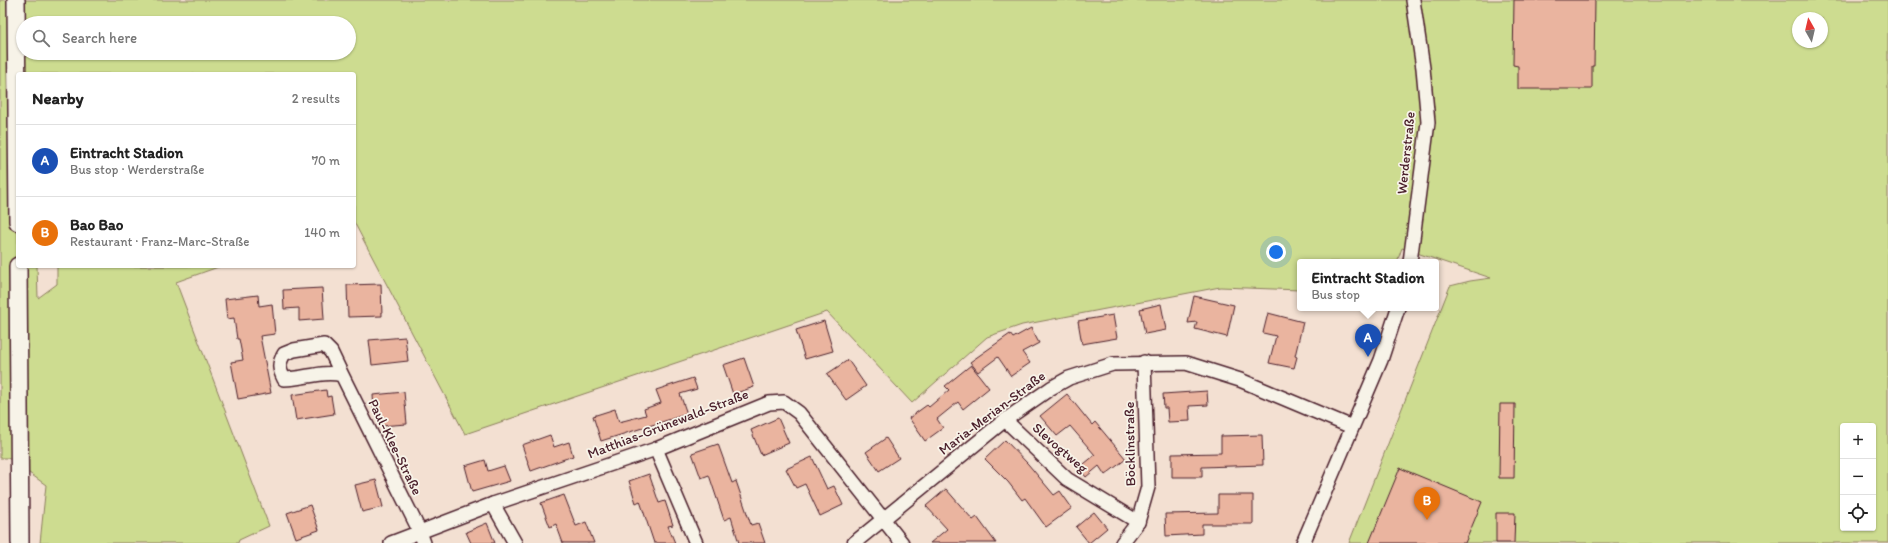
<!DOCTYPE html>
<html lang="en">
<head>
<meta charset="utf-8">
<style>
	body { margin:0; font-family:Itim,sans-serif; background:#f6f6f6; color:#222 }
	.controls { position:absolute; right:12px; bottom:12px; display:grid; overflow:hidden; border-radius:4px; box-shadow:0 1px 3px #0004 }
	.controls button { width:36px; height:36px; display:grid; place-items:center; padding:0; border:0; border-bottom:1px solid #e0e0e0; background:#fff; color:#222; font:20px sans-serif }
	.compass { position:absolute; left:1792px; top:12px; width:36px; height:36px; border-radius:50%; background:#fff; box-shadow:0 1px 3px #0004; rotate:352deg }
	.you { position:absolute; left:1276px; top:252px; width:14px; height:14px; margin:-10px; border:3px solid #fff; border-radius:50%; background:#1a73e8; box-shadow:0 0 0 6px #1a73e833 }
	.badge { display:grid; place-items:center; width:26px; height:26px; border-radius:50%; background:#b45309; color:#fff; font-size:13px; font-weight:700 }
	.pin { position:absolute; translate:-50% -33px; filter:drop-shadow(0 1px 2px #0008) }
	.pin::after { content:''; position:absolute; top:21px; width:14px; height:12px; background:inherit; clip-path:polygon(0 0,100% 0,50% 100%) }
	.popup { position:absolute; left:1297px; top:259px; width:142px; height:52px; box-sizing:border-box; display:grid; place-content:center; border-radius:4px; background:#fff; filter:drop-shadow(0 1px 3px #0005); font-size:13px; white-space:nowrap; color:#767676 }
	.popup b { font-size:15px; color:#222 }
	.popup::after { content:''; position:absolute; left:50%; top:100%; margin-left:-8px; border:8px solid transparent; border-top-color:#fff }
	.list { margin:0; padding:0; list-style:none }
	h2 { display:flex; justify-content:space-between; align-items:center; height:52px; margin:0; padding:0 16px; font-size:17px }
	h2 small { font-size:13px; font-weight:400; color:#767676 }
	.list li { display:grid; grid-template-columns:26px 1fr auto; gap:12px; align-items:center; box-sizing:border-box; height:72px; padding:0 16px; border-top:1px solid #e0e0e0 }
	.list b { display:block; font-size:15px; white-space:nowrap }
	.list p { margin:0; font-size:13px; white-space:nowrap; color:#767676 }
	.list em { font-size:13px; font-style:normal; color:#767676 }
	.icon { flex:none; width:22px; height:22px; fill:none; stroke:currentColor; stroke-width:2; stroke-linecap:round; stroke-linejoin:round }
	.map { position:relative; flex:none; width:1888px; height:543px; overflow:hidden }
	.search { position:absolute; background:#fff; box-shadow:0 1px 3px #0004; left:16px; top:16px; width:340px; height:44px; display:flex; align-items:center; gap:10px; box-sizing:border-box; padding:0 14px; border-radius:22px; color:#767676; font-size:15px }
	.panel { position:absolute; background:#fff; box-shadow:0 1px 3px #0004; left:16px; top:72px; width:340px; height:196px; border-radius:4px }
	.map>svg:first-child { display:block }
	.green { fill:#cddc90; stroke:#8c7e5e; fill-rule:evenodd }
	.building { fill:#eab49f; stroke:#4a1f2b }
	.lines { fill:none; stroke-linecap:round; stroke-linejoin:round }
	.minor-casing { stroke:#4a1f2b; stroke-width:16 }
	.tertiary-casing { stroke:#4a1f2b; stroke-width:20 }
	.minor { stroke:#f7f3e8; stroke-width:13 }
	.tertiary { stroke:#f7f3e8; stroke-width:17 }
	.labels { text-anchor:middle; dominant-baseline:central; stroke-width:3.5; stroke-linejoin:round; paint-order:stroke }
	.street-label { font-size:14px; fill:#4a1f2b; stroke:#f7f3e8 }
</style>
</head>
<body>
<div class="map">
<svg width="1888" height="543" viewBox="0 0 1888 543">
	<rect width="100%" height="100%" fill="#f3e0d2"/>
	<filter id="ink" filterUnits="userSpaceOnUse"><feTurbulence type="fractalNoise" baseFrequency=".025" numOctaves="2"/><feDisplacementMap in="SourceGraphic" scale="8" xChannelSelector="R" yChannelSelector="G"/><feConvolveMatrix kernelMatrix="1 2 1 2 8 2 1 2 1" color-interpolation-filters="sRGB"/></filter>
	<g filter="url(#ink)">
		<path class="green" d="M 0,0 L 1888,0 L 1888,543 L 1349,543 L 1450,286 L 1470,281 L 1491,278 L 1402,248 L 1397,262 L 1300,262 L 1300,290 L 1220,287 L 1022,325 L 987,337 L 912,403 L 827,312 L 465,434 L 354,222 L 354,74 L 18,74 L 18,266 L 37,266 L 38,298 L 57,284 L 57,266 L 221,266 L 176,282 L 269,526 L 239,540 L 238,543 L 40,543 L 46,485 L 8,458 L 0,458 ZM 1798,18 L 1822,18 L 1822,42 L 1798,42 ZM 23,23 L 349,23 L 349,53 L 23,53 ZM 1843,426 L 1873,426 L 1873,528 L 1843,528 Z"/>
		<g class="building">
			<polygon points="1514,0 1595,0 1594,66 1592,66 1592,89 1518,89 1518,66 1513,65"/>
			<polygon points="381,284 382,316 348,317 347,285"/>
			<polygon points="322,288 324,319 299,321 299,308 284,309 283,290"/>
			<polygon points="258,295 259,306 272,304 275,334 260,336 271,393 238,399 231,362 243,360 239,339 237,339 234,318 227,319 225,299"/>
			<polygon points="1194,296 1234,305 1227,337 1195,329 1197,322 1188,323"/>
			<polygon points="1161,304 1166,330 1145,334 1140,309"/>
			<polygon points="1268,313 1303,322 1295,356 1297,357 1294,368 1269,363 1276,336 1263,333"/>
			<polygon points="1113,315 1117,338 1082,344 1078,321"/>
			<polygon points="824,321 833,351 805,359 796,330"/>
			<polygon points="1031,328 1039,343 1022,352 1030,363 1011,376 998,357 978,372 970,362 1010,334 1013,338"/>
			<polygon points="405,337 408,361 372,365 369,340"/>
			<polygon points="744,358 754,387 733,394 723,365"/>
			<polygon points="848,360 866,386 846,400 827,374"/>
			<polygon points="971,365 989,388 963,409 958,402 937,419 943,428 925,441 909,418 927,405 929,407 949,390 945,386"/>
			<polygon points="693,378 697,389 680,394 687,414 601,441 593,416 615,409 619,422 646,415 644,409 661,403 656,390"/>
			<polygon points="326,390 327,397 331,396 334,414 296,420 292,395"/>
			<polygon points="1207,391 1208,405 1189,406 1190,421 1168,422 1167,408 1164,408 1163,394"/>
			<polygon points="404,392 407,424 380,426 379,411 374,411 373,395"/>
			<polygon points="1067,394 1092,425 1095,422 1126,459 1105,475 1099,466 1086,477 1079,468 1095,455 1070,426 1057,436 1040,416"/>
			<polygon points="1500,404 1515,404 1514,478 1499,478"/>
			<polygon points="778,418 789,443 761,455 751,430"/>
			<polygon points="550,435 554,447 569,442 573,456 531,471 522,445"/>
			<polygon points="1262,435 1263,465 1202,467 1202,477 1172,477 1172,454 1221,453 1221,436"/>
			<polygon points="886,438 899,458 879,471 866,452"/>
			<polygon points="1005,440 1028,464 1054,495 1060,491 1072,508 1046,527 1025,498 1022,500 1008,482 985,459"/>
			<polygon points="718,444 732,483 736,481 751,525 758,523 765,543 739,543 731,517 724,520 709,475 701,478 692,453"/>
			<polygon points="812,457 827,489 834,486 843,505 820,516 805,484 796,488 786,469"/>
			<polygon points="485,460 488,471 504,466 510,481 472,492 465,466"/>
			<polygon points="1400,468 1482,502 1465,543 1369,543"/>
			<polygon points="649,474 659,503 665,501 673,525 668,526 675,543 654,543 640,501 636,503 629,481"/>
			<polygon points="376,480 383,507 362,512 355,485"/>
			<polygon points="946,489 973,520 977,517 996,543 930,543 947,529 926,506"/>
			<polygon points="564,495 576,526 586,522 594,543 563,543 556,524 550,527 541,503"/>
			<polygon points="1218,495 1253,495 1253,524 1202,524 1202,534 1166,536 1165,514 1218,513"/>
			<polygon points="310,505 319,530 296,538 287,513"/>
			<polygon points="1094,512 1107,528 1089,543 1076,527"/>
			<polygon points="1496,513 1515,513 1514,543 1496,543"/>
			<polygon points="487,523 495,543 471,543 466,532"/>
		</g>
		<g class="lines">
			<g class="minor-casing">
				<g id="minor">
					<polyline points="1410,262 1428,122 1423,68 1413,0"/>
					<path d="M 342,375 C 323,370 304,379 284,379 C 279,369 278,364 284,354 L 294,350 L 324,345 L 331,352 L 342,375 L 420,532 L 424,543"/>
					<polyline points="1005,420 1067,479 1138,522"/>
					<polyline points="656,449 696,543"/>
					<polyline points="493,504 515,543"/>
					<polyline points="391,543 493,504 656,449 769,403 784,402 799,413 902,543"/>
					<polyline points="854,543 1005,420 1051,388 1069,378 1113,364 1186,363 1240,380 1352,427"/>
					<polyline points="1122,543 1138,522 1148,487 1144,362"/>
					<polyline points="1303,543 1381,360 1398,308"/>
				</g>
			</g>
			<g class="tertiary-casing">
				<g id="tertiary">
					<polyline points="16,0 18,222"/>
					<polyline points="18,266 20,543"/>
				</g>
			</g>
			<use href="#minor" class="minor"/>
			<use href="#tertiary" class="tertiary"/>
		</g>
	</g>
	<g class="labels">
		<g class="street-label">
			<text transform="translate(1406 153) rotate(-84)">Werderstraße</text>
			<text transform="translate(992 413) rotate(-37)">Maria-Merian-Straße</text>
			<text transform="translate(668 424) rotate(-21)">Matthias-Grünewald-Straße</text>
			<text transform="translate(1130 444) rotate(-91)">Böcklinstraße</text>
			<text transform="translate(395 447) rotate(64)">Paul-Klee-Straße</text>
			<text transform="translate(1060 448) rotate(41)">Slevogtweg</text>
		</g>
	</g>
</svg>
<div class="controls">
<button>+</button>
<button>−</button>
<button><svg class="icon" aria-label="locate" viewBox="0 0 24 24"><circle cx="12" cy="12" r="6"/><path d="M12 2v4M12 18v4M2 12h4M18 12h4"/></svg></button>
</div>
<svg class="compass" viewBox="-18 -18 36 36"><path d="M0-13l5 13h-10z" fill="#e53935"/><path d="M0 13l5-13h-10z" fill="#767676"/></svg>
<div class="you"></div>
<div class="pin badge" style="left:1368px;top:357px;background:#1a4fb4">A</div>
<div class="popup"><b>Eintracht Stadion</b>Bus stop</div>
<div class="pin badge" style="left:1427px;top:520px;background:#e8710a">B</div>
<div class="search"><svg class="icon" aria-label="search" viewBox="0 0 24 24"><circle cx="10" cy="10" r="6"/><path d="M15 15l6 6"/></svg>Search here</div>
<section class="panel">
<h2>Nearby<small>2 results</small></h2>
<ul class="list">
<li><span class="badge" style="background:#1a4fb4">A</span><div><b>Eintracht Stadion</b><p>Bus stop · Werderstraße</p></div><em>70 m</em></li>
<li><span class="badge" style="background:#e8710a">B</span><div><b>Bao Bao</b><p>Restaurant · Franz-Marc-Straße</p></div><em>140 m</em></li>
</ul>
</section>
</div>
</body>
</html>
